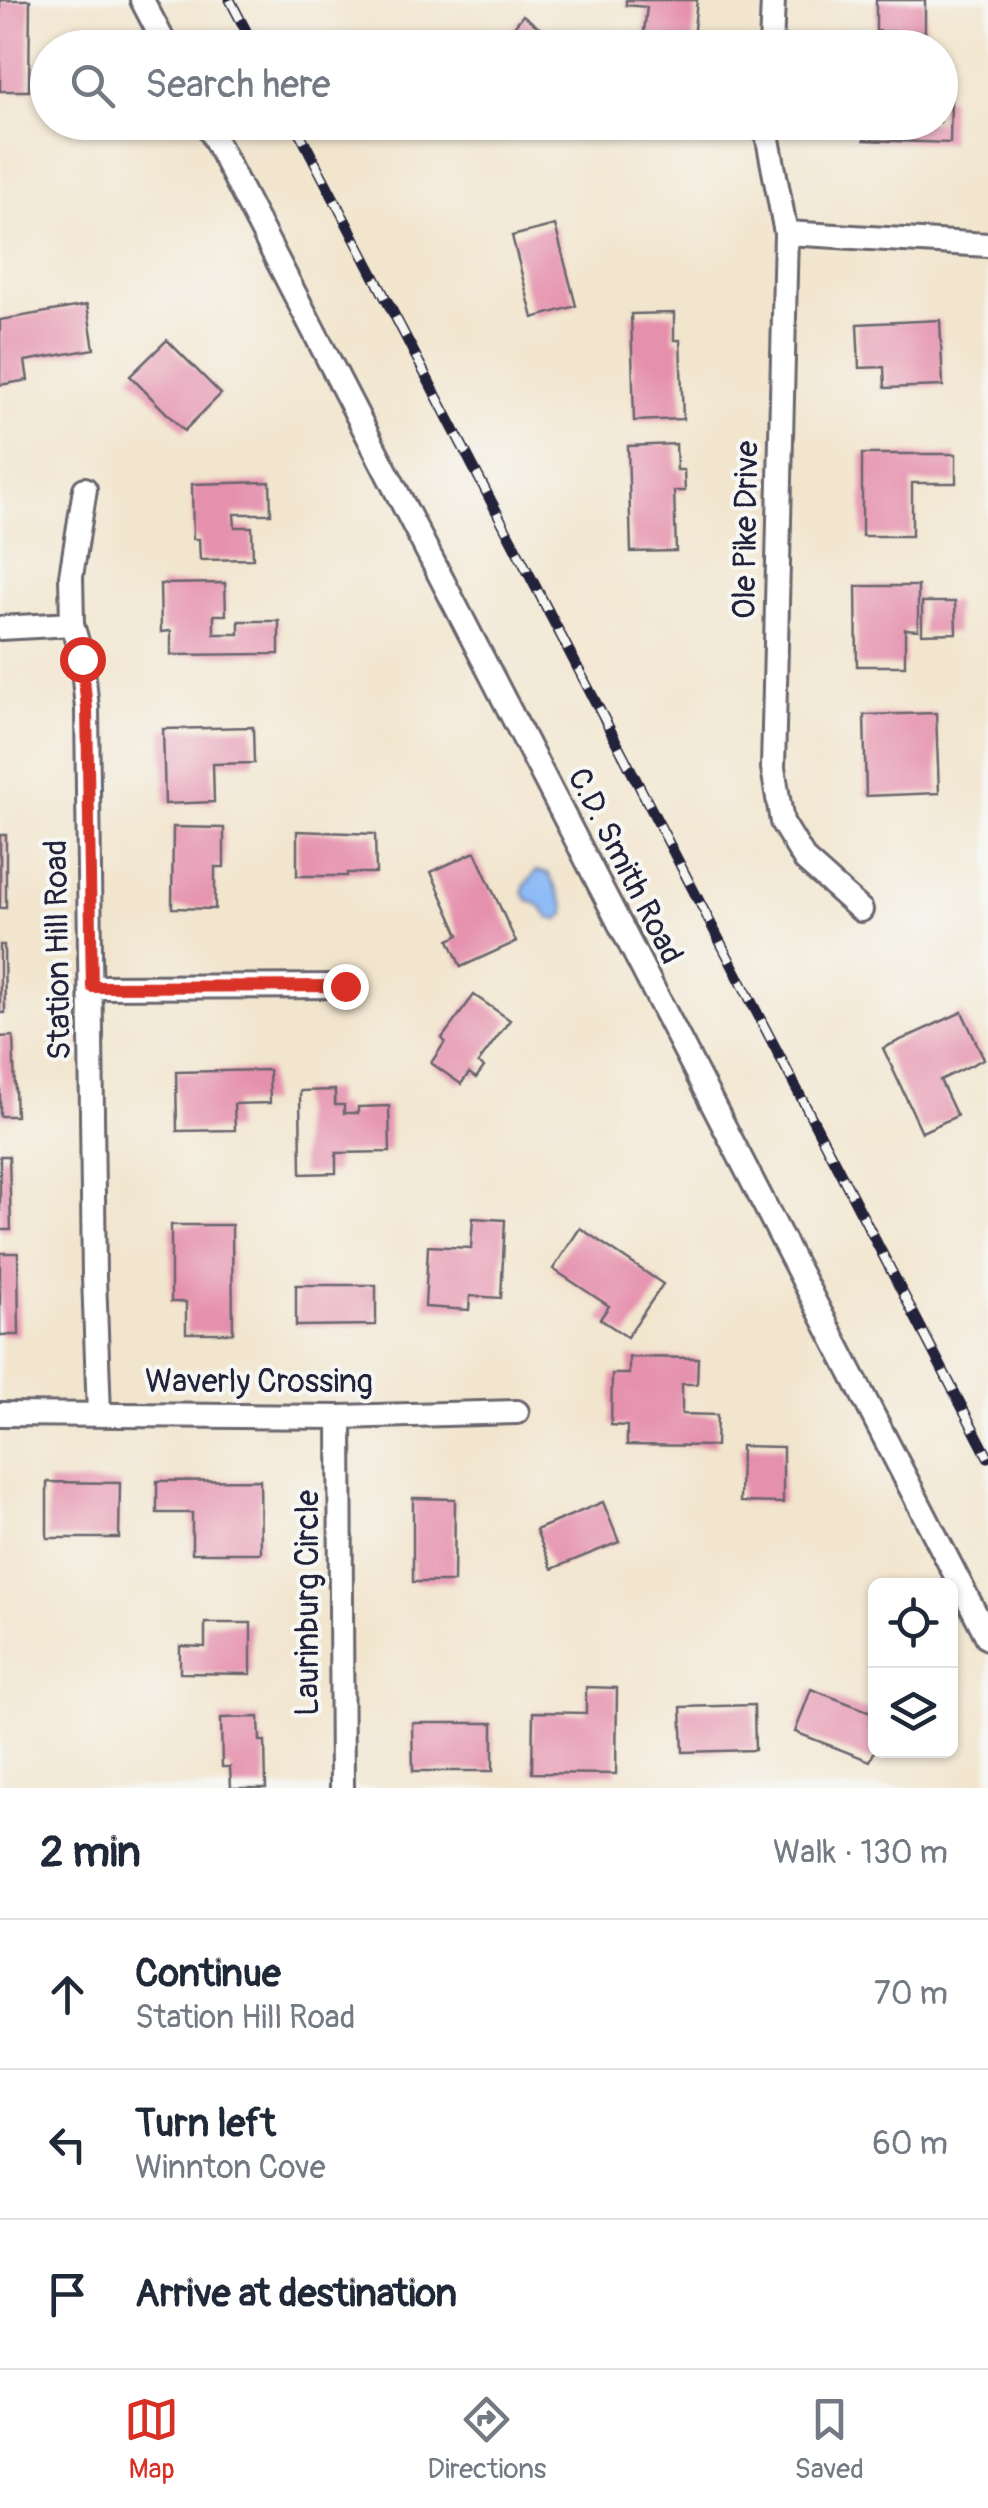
<!DOCTYPE html>
<html lang="en">
<head>
<meta charset="utf-8">
<style>
	body { margin:0; font-family:Pangolin,sans-serif; background:#f2f2f3; color:#1f2937 }
	.controls { position:absolute; right:30px; bottom:30px; display:grid; overflow:hidden; border-radius:15px; box-shadow:0 2px 8px #0004 }
	.controls button { width:90px; height:90px; display:grid; place-items:center; padding:0; border:0; border-bottom:2px solid #e0e1e3; background:#fff; color:#1f2937; font:50px sans-serif }
	.stop { position:absolute; width:30px; height:30px; margin:-22px; border:8px solid #d93025; border-radius:50%; background:#fff }
	.stop.end { background:#d93025; border-color:#fff; box-shadow:0 2px 10px #0008 }
	.list { margin:0; padding:0; list-style:none }
	h2 { display:flex; justify-content:space-between; align-items:center; height:130px; margin:0; padding:0 40px; font-size:42px }
	h2 small { font-size:32px; font-weight:400; color:#747a83 }
	.list li { display:grid; grid-template-columns:65px 1fr auto; gap:30px; align-items:center; box-sizing:border-box; height:150px; padding:0 40px; border-top:2px solid #e0e1e3 }
	.list b { display:block; font-size:38px; white-space:nowrap }
	.list p { margin:0; font-size:32px; white-space:nowrap; color:#747a83 }
	.list em { font-size:32px; font-style:normal; color:#747a83 }
	.icon { flex:none; width:55px; height:55px; fill:none; stroke:currentColor; stroke-width:2; stroke-linecap:round; stroke-linejoin:round }
	.map { position:relative; flex:none; width:988px; height:1788px; overflow:hidden }
	.search { position:absolute; background:#fff; box-shadow:0 2px 8px #0004; left:30px; right:30px; top:30px; height:110px; display:flex; align-items:center; gap:25px; box-sizing:border-box; padding:0 35px; border-radius:55px; color:#747a83; font-size:38px }
	.sheet { height:580px; background:#fff }
	nav { display:flex; justify-content:space-around; align-items:center; box-sizing:border-box; height:140px; border-top:2px solid #e0e1e3; background:#fff; font-size:28px; color:#747a83 }
	nav a { display:grid; justify-items:center; gap:5px }
	nav .on { color:#d93025 }
	.map>svg:first-child { display:block }
	.water { fill:#8ab9f5; stroke:#566e98; stroke-width:2.5 }
	.building { fill:#e591ad }
	.lines { fill:none; stroke-linecap:round; stroke-linejoin:round }
	.minor-casing { stroke:#6b666e; stroke-width:28 }
	.minor { stroke:#fff; stroke-width:22 }
	.rail-casing { stroke:#22223b; stroke-width:11 }
	.rail { stroke:#f6f6f2; stroke-width:8; stroke-dasharray:22; stroke-linecap:butt }
	.route { stroke:#d93025; stroke-width:12 }
	.labels { text-anchor:middle; dominant-baseline:central; stroke-width:8; stroke-linejoin:round; paint-order:stroke }
	.street-label { font-size:32px; fill:#22223b; stroke:#f6f6f2 }
</style>
</head>
<body>
<div class="map">
<svg width="988" height="1788" viewBox="0 0 988 1788">
	<rect width="100%" height="100%" fill="#f6f6f2"/>
	<filter id="ink" filterUnits="userSpaceOnUse"><feTurbulence type="fractalNoise" baseFrequency=".01" numOctaves="2"/><feDisplacementMap in="SourceGraphic" scale="20" xChannelSelector="R" yChannelSelector="G"/><feConvolveMatrix kernelMatrix="1 2 1 2 8 2 1 2 1" color-interpolation-filters="sRGB"/></filter>
	<filter id="wash" filterUnits="userSpaceOnUse"><feTurbulence type="fractalNoise" baseFrequency=".0048" numOctaves="4" result="noise"/><feDisplacementMap in="SourceGraphic" scale="40" xChannelSelector="R" yChannelSelector="G"/><feGaussianBlur stdDeviation="2.25" result="paint"/><feColorMatrix in="noise" values="0 0 0 0 0 0 0 0 0 0 0 0 0 0 0 0 0 1.4 0 .05"/><feComposite in="paint" operator="in"/></filter>
	<g filter="url(#wash)">
		<rect width="100%" height="100%" fill="#f2e5ce"/>
		<polygon class="water" points="536,871 548,873 565,907 565,914 557,920 549,918 541,907 527,899 523,893 524,887"/>
		<g id="blocks">
			<g class="building">
				<polygon points="0,0 30,0 29,91 0,91"/>
				<polygon points="626,0 697,0 692,48 642,48 647,7 626,5"/>
				<polygon points="876,0 925,0 925,32 876,31"/>
				<polygon points="523,15 565,48 509,48 502,42"/>
				<polygon points="940,98 951,98 950,143 864,140 864,122 940,122"/>
				<polygon points="555,225 576,306 533,318 512,236"/>
				<polygon points="87,305 94,349 25,361 28,380 0,385 0,320"/>
				<polygon points="674,313 674,340 680,340 683,419 634,421 631,314"/>
				<polygon points="940,320 943,386 885,388 884,367 859,368 857,324"/>
				<polygon points="167,340 221,394 184,431 130,376"/>
				<polygon points="676,444 677,470 684,470 685,491 674,491 676,551 631,552 628,446"/>
				<polygon points="862,454 956,454 956,483 912,483 912,536 862,536"/>
				<polygon points="270,482 271,514 234,514 235,527 252,527 253,559 200,560 199,539 193,539 192,484"/>
				<polygon points="225,583 226,615 214,615 214,634 239,634 239,621 279,621 279,654 171,655 171,631 161,632 160,584"/>
				<polygon points="856,586 918,586 918,630 905,629 905,666 857,666"/>
				<polygon points="922,602 955,602 956,633 922,634"/>
				<polygon points="936,713 939,793 866,796 864,715"/>
				<polygon points="253,727 254,763 213,764 214,802 165,804 163,729"/>
				<polygon points="173,827 224,828 224,867 215,867 215,909 172,908"/>
				<polygon points="297,831 375,834 376,873 347,873 347,876 297,876"/>
				<rect x="0" y="835" width="6" height="73"/>
				<polygon points="475,852 516,942 461,967 449,940 459,935 431,872"/>
				<polygon points="0,945 4,945 5,1013 0,1013"/>
				<polygon points="474,995 510,1020 478,1063 484,1067 476,1078 469,1073 461,1084 431,1063 445,1042 442,1038"/>
				<polygon points="962,1012 984,1059 940,1080 957,1116 922,1132 883,1048"/>
				<polygon points="13,1036 16,1116 0,1116 0,1037"/>
				<polygon points="269,1070 270,1103 234,1104 235,1130 177,1131 176,1072"/>
				<polygon points="335,1090 335,1105 344,1105 344,1113 358,1113 358,1107 389,1106 390,1152 336,1153 336,1173 301,1174 300,1091"/>
				<polygon points="0,1156 9,1156 11,1230 0,1230"/>
				<polygon points="473,1218 505,1220 501,1298 470,1296 469,1310 425,1307 428,1246 471,1248"/>
				<polygon points="171,1225 232,1225 233,1333 186,1333 186,1302 171,1302"/>
				<polygon points="580,1228 663,1284 627,1337 600,1319 609,1306 553,1269"/>
				<polygon points="0,1253 18,1253 19,1335 0,1335"/>
				<polygon points="296,1285 376,1285 376,1325 296,1326"/>
				<polygon points="629,1357 698,1358 697,1384 682,1384 682,1414 717,1415 716,1446 627,1445 627,1426 611,1425 612,1374 629,1374"/>
				<polygon points="741,1446 783,1447 783,1503 740,1502"/>
				<polygon points="260,1480 261,1553 192,1553 192,1513 157,1513 157,1481"/>
				<polygon points="47,1482 120,1483 119,1538 47,1538"/>
				<polygon points="413,1498 455,1499 454,1582 413,1582"/>
				<polygon points="603,1502 619,1542 552,1569 536,1530"/>
				<polygon points="205,1623 251,1623 251,1674 180,1673 180,1646 205,1647"/>
				<polygon points="586,1687 617,1688 616,1774 532,1773 533,1712 586,1713"/>
				<polygon points="811,1689 876,1714 876,1748 870,1761 795,1732"/>
				<polygon points="754,1705 755,1750 683,1752 681,1707"/>
				<polygon points="259,1717 260,1741 265,1741 266,1788 231,1788 230,1767 222,1767 221,1718"/>
				<polygon points="412,1723 493,1723 493,1771 413,1771"/>
			</g>
		</g>
	</g>
	<g filter="url(#ink)">
		<use href="#blocks" fill-opacity="0" stroke="#6b666e" stroke-width="2.5"/>
		<g class="lines">
			<g class="minor-casing">
				<g id="minor">
					<polyline points="142,0 167,48"/>
					<polyline points="771,48 773,0"/>
					<polyline points="206,122 988,1638"/>
					<polyline points="767,122 767,134 786,233 773,768 782,822 805,860 861,910"/>
					<polyline points="786,233 988,245"/>
					<polyline points="85,489 71,576 72,624 82,659 87,709 94,1277 99,1414"/>
					<polyline points="0,628 72,624"/>
					<polyline points="92,987 345,986"/>
					<polyline points="0,1414 340,1417 517,1412"/>
					<polyline points="340,1417 342,1788"/>
				</g>
			</g>
			<use href="#minor" class="minor"/>
			<g class="rail-casing">
				<g id="rail">
					<polyline points="230,0 255,48"/>
					<polyline points="294,122 988,1457"/>
				</g>
			</g>
			<use href="#rail" class="rail"/>
		</g>
	</g>
	<g class="lines" filter="url(#ink)">
		<polyline class="route" points="82,659 87,709 92,987 345,986"/>
	</g>
	<g class="labels">
		<g class="street-label">
			<text transform="translate(746 530) rotate(-89)">Ole Pike Drive</text>
			<text transform="translate(625 866) rotate(63)">C.D. Smith Road</text>
			<text transform="translate(58 950) rotate(-91)">Station Hill Road</text>
			<text x="259" y="1382">Waverly Crossing</text>
			<text transform="translate(308 1603) rotate(-90)">Laurinburg Circle</text>
		</g>
	</g>
</svg>
<div class="controls">
<button><svg class="icon" aria-label="locate" viewBox="0 0 24 24"><circle cx="12" cy="12" r="6"/><path d="M12 2v4M12 18v4M2 12h4M18 12h4"/></svg></button>
<button><svg class="icon" aria-label="layers" viewBox="0 0 24 24"><path d="M12 4l9 5-9 5-9-5zM3 14l9 5 9-5"/></svg></button>
</div>
<div class="stop" style="left:82px;top:659px"></div>
<div class="stop end" style="left:345px;top:986px"></div>
<div class="search"><svg class="icon" aria-label="search" viewBox="0 0 24 24"><circle cx="10" cy="10" r="6"/><path d="M15 15l6 6"/></svg>Search here</div>
</div>
<section class="sheet">
<h2>2 min<small>Walk · 130 m</small></h2>
<ul class="list">
<li><svg class="icon" aria-label="ahead" viewBox="0 0 24 24"><path d="M12 20V5M6 11l6-6 6 6"/></svg><div><b>Continue</b><p>Station Hill Road</p></div><em>70 m</em></li>
<li><svg class="icon" aria-label="left" viewBox="0 0 24 24"><path d="M17 20v-9H6M10 6l-5 5 5 5"/></svg><div><b>Turn left</b><p>Winnton Cove</p></div><em>60 m</em></li>
<li><svg class="icon" aria-label="arrive" viewBox="0 0 24 24"><path d="M6 21V4h12l-3 4 3 4H6"/></svg><div><b>Arrive at destination</b></div></li>
</ul>
</section>
<nav>
<a class="on"><svg class="icon" aria-label="map" viewBox="0 0 24 24"><path d="M3 6l6-2 6 2 6-2v14l-6 2-6-2-6 2zM9 4v14M15 6v14"/></svg>Map</a>
<a><svg class="icon" aria-label="directions" viewBox="0 0 24 24"><path d="M12 3l9 9-9 9-9-9zM9 14v-3h6M13 9l2 2-2 2"/></svg>Directions</a>
<a><svg class="icon" aria-label="saved" viewBox="0 0 24 24"><path d="M7 4h10v16l-5-4-5 4z"/></svg>Saved</a>
</nav>
</body>
</html>
